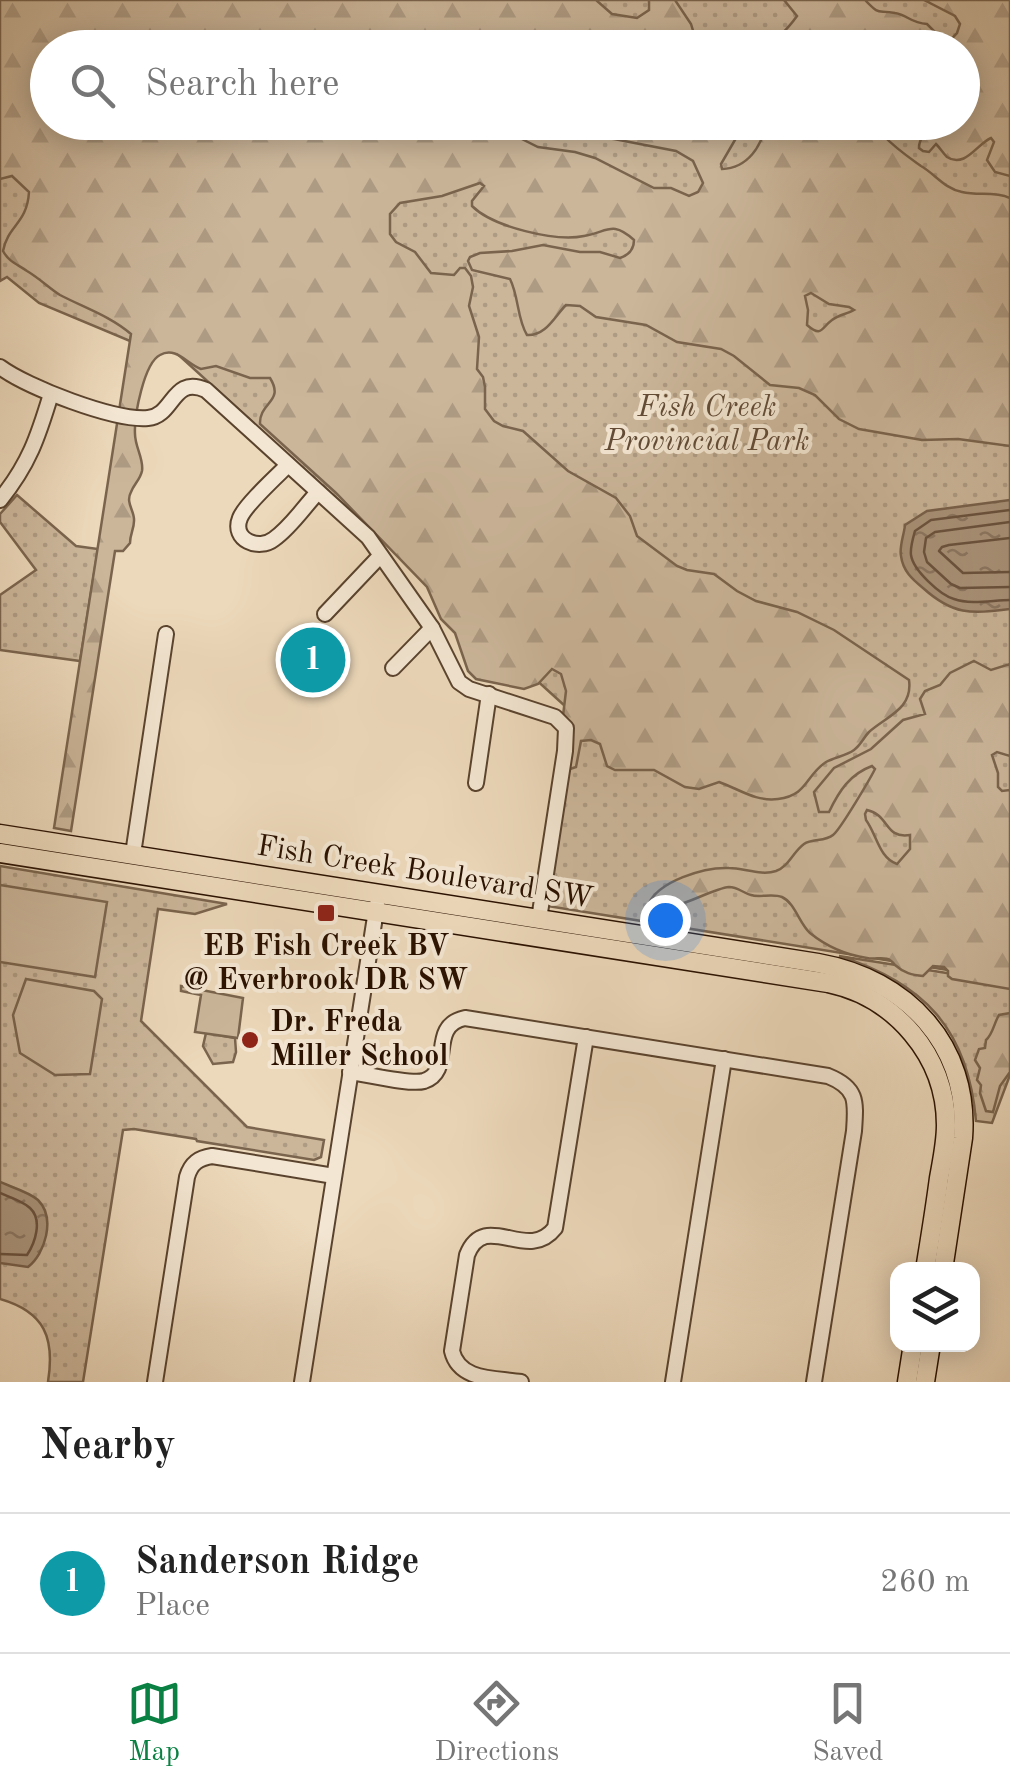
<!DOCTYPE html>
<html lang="en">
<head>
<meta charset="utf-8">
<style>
	body { margin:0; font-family:"Old Standard TT",serif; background:#f6f6f6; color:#222 }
	.controls { position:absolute; right:30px; bottom:30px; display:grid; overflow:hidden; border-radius:20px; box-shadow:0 5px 25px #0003 }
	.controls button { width:90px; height:90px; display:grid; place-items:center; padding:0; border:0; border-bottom:2px solid #e0e0e0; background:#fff; color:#222; font:50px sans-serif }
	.you { position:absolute; left:665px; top:920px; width:35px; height:35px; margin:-25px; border:8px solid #fff; border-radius:50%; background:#1a73e8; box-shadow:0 0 0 15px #1a73e833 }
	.badge { display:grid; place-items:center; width:65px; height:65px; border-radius:50%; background:#0b8043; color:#fff; font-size:32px; font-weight:700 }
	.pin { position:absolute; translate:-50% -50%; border:5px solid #fff; box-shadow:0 2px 10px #0006 }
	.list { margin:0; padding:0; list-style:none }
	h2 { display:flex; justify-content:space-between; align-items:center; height:130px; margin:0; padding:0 40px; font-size:42px }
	h2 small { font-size:32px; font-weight:400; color:#767676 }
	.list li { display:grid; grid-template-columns:65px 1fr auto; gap:30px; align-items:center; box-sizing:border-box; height:140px; padding:0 40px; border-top:2px solid #e0e0e0 }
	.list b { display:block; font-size:38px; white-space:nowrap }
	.list p { margin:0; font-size:32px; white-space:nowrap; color:#767676 }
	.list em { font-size:32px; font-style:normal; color:#767676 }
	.icon { flex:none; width:55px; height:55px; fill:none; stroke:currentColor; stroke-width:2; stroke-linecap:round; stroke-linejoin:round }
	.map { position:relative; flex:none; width:1010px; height:1382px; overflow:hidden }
	.search { position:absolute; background:#fff; box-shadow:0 5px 25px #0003; left:30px; right:30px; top:30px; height:110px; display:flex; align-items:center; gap:25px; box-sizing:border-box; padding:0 35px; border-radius:55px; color:#767676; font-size:38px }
	.sheet { height:270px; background:#fff }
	nav { display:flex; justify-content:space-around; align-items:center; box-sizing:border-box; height:140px; border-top:2px solid #e0e0e0; background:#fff; font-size:28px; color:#767676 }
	nav a { display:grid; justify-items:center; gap:5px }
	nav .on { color:#0b8043 }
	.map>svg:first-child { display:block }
	.green { fill:url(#green-dots); stroke:#7a644d; stroke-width:2.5; fill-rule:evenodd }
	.forest { fill:url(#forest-firs); stroke:#7a644d; stroke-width:2.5; fill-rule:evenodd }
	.pitch { fill:#cbb69a; stroke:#7a644d; stroke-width:2.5 }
	.water { fill:url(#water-ripples); stroke:#77604a; stroke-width:2.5 }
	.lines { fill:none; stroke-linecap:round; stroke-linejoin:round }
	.shore { stroke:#6a523e; stroke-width:2.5 }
	.minor-casing { stroke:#5a432e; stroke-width:18 }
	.major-casing { stroke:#2a1100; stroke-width:21 }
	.minor { stroke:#f3e6d2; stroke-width:14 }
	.major { stroke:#ecd8ba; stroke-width:18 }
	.poi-dot { fill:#8f2418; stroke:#f3e6d2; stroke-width:4 }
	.labels { text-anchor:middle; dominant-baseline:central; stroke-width:8; stroke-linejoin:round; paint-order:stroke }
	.park-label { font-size:30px; font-style:italic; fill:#624b36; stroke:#f3e6d2 }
	.street-label { font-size:30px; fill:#2a1100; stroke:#f3e6d2 }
	.poi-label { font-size:30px; font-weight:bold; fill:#2a1100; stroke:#f3e6d2 }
</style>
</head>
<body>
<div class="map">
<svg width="1010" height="1382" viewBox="0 0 1010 1382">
	<defs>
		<pattern id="green-dots" width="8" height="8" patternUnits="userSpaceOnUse" patternTransform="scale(2.5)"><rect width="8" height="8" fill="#cbb69a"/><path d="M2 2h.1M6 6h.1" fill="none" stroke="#ae9b83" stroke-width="1.8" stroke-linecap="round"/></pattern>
		<pattern id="forest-firs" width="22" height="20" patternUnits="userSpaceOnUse" patternTransform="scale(2.5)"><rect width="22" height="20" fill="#cbb69a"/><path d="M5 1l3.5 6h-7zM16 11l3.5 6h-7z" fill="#ae9b83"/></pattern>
		<pattern id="water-ripples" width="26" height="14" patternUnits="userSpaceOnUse" patternTransform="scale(2.5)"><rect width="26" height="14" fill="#aa947b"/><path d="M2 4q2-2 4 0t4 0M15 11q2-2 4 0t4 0" fill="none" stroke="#8b7762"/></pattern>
	</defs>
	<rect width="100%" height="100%" fill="#ecd8ba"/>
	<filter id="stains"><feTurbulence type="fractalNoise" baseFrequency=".002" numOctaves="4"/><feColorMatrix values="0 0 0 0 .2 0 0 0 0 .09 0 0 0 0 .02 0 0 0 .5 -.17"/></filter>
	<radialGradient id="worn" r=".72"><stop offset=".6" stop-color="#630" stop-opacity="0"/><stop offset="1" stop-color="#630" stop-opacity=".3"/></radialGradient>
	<g class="green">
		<path d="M 0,0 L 1010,0 L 1010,980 L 535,904 L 565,706 L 150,329 L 134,322 L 130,341 L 39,303 L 7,277 L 0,281 ZM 48,48 L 962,48 L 962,122 L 48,122 Z"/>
		<polygon points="17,495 76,546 98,549 80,661 0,650 0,595 36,570 0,522 0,514"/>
		<path d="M 0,866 L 227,904 L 195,914 L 158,909 L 141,1021 L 247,1127 L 324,1140 L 321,1157 L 314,1160 L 197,1141 L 196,1139 L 134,1129 L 123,1130 L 83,1382 L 48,1382 C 55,1338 45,1312 0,1299 Z"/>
		<path d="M 839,956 L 1010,983 L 1010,1075 L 992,1123 L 976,1121 C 968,1029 924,983 839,956 Z"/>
		<polygon points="206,1033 235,1038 236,1052 233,1062 213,1064 203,1046"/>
	</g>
	<g class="forest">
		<path d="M 0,0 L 596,0 L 612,14 L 637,18 L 649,10 L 649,0 L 675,0 L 691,24 L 698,47 L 48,48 L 48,122 L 500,123 L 514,135 L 538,147 L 575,152 L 595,158 L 654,188 L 671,188 L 689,196 L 698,192 L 703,183 L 693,161 L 676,151 L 614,139 L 561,133 L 527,123 L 740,123 L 739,133 L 721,164 L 722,169 C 748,168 762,146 766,123 L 775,123 L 778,132 L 793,123 L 906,123 L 898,134 L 885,131 L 883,135 C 895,148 907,156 921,166 C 935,174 945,189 962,192 C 978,196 994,191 1010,198 L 1010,446 L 958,439 L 922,440 L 859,429 L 839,419 L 815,395 L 799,388 L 770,385 L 734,356 L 721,349 L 677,342 L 646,325 L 596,317 L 580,306 L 566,305 C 554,317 546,336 527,335 C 517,319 519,297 510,279 L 472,270 L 468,261 L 470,257 L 480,253 L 512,251 L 543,245 L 580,252 L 600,252 L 620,258 C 629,255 634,249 634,240 C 612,220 608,232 584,236 C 556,242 493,227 472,206 L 472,201 L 484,186 L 480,183 L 442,196 L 400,203 L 390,214 L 390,234 L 396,242 L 415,252 L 431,273 L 454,275 L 460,268 L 465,268 L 471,276 L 473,287 L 469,306 L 479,337 L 477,369 L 483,377 L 485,387 L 485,409 L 494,421 L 503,426 L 523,431 L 568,471 L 616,498 L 630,516 L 637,536 L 677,566 L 687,570 L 714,574 L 737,591 L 756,601 L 797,612 L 834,630 L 909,680 C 913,709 887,716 869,732 C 864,737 861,745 854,750 C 846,756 835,757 826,762 C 805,776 808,795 778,799 C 756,802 739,789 719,782 L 699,789 L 685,787 L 654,770 L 615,770 L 607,766 L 600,744 L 591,740 L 581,741 L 576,767 L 567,770 L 562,724 L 566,691 L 561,674 L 552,669 L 538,684 L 524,689 L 476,679 L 468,671 L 455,633 L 441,619 L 427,587 L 336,493 L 260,424 C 259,402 285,402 270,378 L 250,378 L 216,366 L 201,369 C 187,364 176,346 160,355 C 144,363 134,416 135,434 C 135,447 144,459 142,471 C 140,480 134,484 131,492 C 125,503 135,511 134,521 C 134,529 130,534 130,543 L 123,551 L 115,551 L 71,831 L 54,828 L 131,334 C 110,316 85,308 60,295 C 49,288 39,278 27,271 C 17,264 9,262 3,251 C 8,225 27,224 29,192 L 12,176 L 0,179 ZM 811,293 L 829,304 L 849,307 L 854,310 C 847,314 838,315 832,320 C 821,328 822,338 807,325 L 808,310 L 805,296 Z"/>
		<path d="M 784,0 L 865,0 C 881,17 877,9 895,13 C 908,15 910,23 927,24 L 935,32 L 933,37 L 923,42 L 909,43 L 908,47 L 852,47 L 851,41 L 816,34 L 803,41 L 799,47 L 760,47 C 777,40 787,30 797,16 Z"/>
		<path d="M 924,0 L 1010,0 L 1010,176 L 995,172 L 987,160 L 994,142 L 991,138 C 978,143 965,169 947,157 C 943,153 940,148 936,144 L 929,152 L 923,151 L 919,148 C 919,137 925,135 934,131 L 937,123 L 962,122 L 962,48 L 944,47 L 957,33 L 960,24 L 955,16 Z"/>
		<path d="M 974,661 L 991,670 L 1010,664 L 1010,756 L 997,752 L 992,755 L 998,773 L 998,787 L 1002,791 L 1010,790 L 1010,989 L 952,979 L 948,976 L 948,971 L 944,967 L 933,966 L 923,976 C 912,975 904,973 895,965 C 893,963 892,961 890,960 C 884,956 874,960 867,958 C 847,955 826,946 810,933 C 799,923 795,903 782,897 C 772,893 760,898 751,895 C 743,893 738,887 729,887 C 708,889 670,917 648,905 C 658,881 704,867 729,868 C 744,868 761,876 776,871 C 789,866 793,852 804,844 C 812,838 825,842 833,835 C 840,830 870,779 875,769 L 872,766 C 850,774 839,791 829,812 L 819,812 L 814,792 L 834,768 L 871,749 L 903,720 L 925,714 L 920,699 L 925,691 L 940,685 L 950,673 ZM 867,810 C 890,815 884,839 910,835 L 910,849 L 897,864 C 879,858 877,835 866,820 L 865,814 Z"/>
		<path d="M 1010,1013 L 1010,1072 L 1000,1086 L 993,1112 L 986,1111 L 980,1093 L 981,1085 L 977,1080 L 980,1068 L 975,1060 L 979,1049 L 985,1048 L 986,1040 C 993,1034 994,1023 999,1015 Z"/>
	</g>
	<g class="pitch">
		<polygon points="0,885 107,902 95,977 0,962"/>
		<polygon points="26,979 94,991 102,999 90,1074 55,1075 20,1053 13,1015"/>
		<polygon points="181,986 243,998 238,1038 195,1032 201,995 181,991"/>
	</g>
	<g class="water">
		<path d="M 1010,500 L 1010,609 C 970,614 953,615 923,588 C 912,579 903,571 901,556 C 899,547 904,535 905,525 L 927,511 Z"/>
		<path d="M 0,1182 C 11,1187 29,1192 38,1200 C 56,1218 45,1254 28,1267 L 0,1263 Z"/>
	</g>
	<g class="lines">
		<g class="shore">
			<path d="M 1010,510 L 931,520 L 915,531 C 913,538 910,548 911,555 C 913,570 940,595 954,599 C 971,605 993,600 1010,600"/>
			<polyline points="1010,522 935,532 926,538 924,552 927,562 951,584 960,588 1010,587"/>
			<polyline points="1010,538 949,545 942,547 939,551 963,573 1010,572"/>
			<path d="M 0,1193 C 9,1197 23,1201 30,1208 C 43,1220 35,1243 27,1255 L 0,1254"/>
		</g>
		<g class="minor-casing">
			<g id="minor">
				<path d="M 0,367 C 27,387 114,421 148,418 C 174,416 172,375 206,390 L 368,537 L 432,628 L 459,682 L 469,689 L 555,717 L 566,728 L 565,751 L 539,919"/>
				<path d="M 288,465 C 277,476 245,505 240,518 C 231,540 259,551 274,539 C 291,527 304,507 318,492"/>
				<path d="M 0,500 C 29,464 38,437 51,394"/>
				<polyline points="325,614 380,556"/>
				<polyline points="393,668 432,628"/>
				<polyline points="476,783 489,694"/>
				<polyline points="133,854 166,634"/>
				<path d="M 350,1072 C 367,1074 410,1085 424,1081 C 455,1071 427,1026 465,1018 L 828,1076 C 858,1088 856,1102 854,1131 L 814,1382"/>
				<path d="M 155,1382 L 187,1177 C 191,1163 199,1158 212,1156 L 334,1176"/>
				<polyline points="302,1382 377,904"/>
				<path d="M 521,1382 C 495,1378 459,1381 452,1351 L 467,1255 C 485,1209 527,1264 555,1228 L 586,1037"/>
				<polyline points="673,1382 724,1059"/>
			</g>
		</g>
		<g class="major-casing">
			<g id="major">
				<path d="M 0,834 L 818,963 C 907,979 970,1045 963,1138 L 943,1270"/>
				<path d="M 0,853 L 828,983 C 895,997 946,1056 946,1125 C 946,1143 942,1161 939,1178 C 935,1209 930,1239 925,1270"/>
				<polyline points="907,1382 913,1344"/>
				<polyline points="925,1382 931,1344"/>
			</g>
		</g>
		<use href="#minor" class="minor"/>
		<use href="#major" class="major"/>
	</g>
	<g class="poi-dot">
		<rect x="316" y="903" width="20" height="20" rx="5"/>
		<circle cx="250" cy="1040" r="10"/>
	</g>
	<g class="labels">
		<g class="park-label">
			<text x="707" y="408">Fish Creek<tspan x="707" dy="34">Provincial Park</tspan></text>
		</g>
		<g class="street-label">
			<text transform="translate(425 873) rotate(9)">Fish Creek Boulevard SW</text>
		</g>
		<g class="poi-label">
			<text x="326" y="947">EB Fish Creek BV<tspan x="326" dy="34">@ Everbrook DR SW</tspan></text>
			<text x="270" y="1023" text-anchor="start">Dr. Freda<tspan x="270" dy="34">Miller School</tspan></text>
		</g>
	</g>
	<rect width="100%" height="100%" filter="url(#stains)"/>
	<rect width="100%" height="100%" fill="url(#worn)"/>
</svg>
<div class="controls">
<button><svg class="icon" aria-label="layers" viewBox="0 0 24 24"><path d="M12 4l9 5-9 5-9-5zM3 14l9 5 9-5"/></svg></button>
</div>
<div class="you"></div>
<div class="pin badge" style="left:313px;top:660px;background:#0f9aa8">1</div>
<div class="search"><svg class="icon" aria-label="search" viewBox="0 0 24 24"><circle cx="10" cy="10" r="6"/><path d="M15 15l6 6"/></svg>Search here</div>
</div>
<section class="sheet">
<h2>Nearby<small></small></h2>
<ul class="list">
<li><span class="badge" style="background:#0f9aa8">1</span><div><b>Sanderson Ridge</b><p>Place</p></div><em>260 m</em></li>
</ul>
</section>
<nav>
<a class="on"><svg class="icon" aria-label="map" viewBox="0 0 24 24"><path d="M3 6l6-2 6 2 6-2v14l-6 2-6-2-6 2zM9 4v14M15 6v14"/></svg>Map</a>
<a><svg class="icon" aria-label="directions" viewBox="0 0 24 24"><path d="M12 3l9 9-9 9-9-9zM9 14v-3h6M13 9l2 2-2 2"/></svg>Directions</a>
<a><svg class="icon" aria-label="saved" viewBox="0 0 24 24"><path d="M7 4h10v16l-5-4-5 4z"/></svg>Saved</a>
</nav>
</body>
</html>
